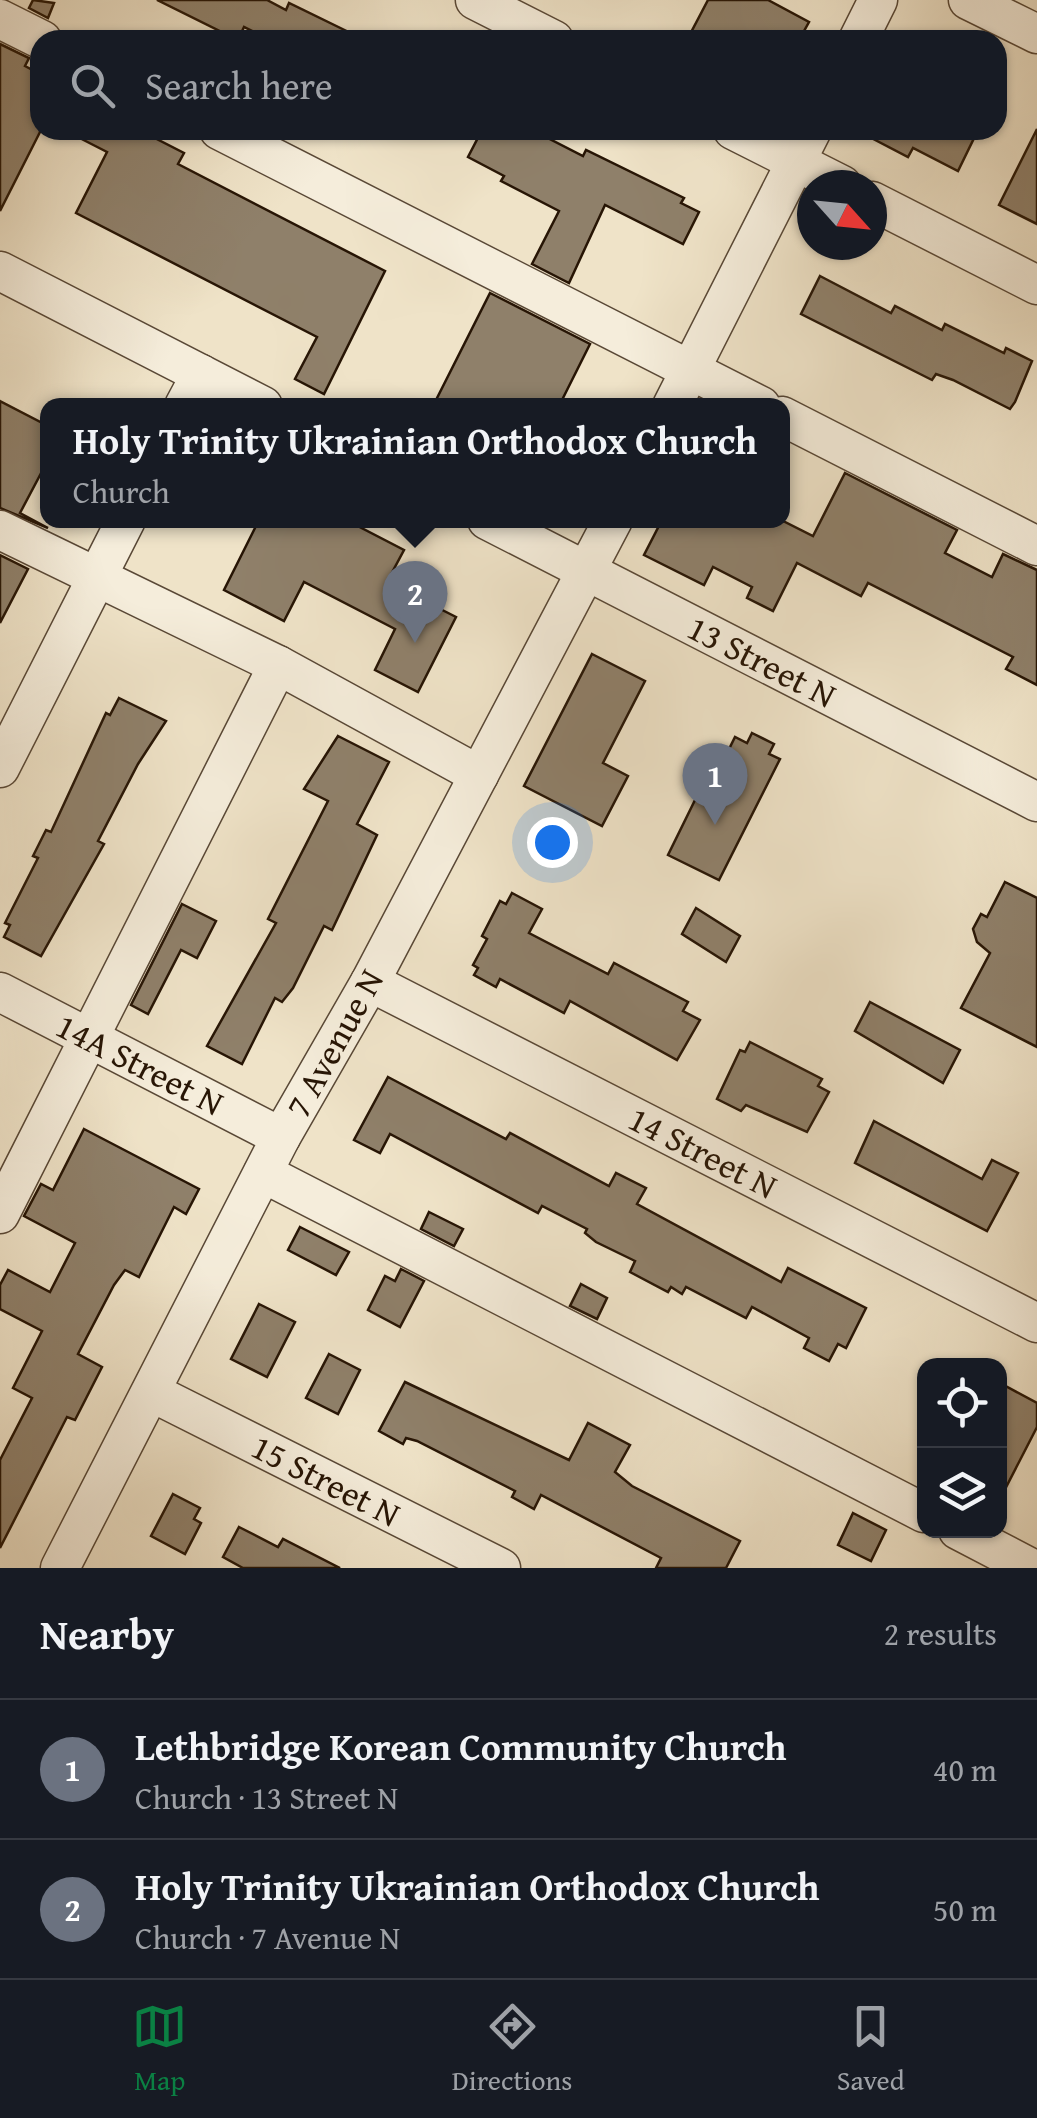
<!DOCTYPE html>
<html lang="en">
<head>
<meta charset="utf-8">
<style>
	body { margin:0; font-family:"Gentium Book Plus",serif; background:#242831; color:#f1f3f6 }
	.controls { position:absolute; right:30px; bottom:30px; display:grid; overflow:hidden; border-radius:20px; box-shadow:0 2px 8px #0004 }
	.controls button { width:90px; height:90px; display:grid; place-items:center; padding:0; border:0; border-bottom:2px solid #363941; background:#171b24; color:#f1f3f6; font:50px sans-serif }
	.compass { position:absolute; left:797px; top:170px; width:90px; height:90px; border-radius:50%; background:#171b24; box-shadow:0 2px 8px #0004; rotate:117deg }
	.you { position:absolute; left:552px; top:842px; width:35px; height:35px; margin:-25px; border:8px solid #fff; border-radius:50%; background:#1a73e8; box-shadow:0 0 0 15px #1a73e833 }
	.badge { display:grid; place-items:center; width:65px; height:65px; border-radius:50%; background:#0b8043; color:#fff; font-size:32px; font-weight:700 }
	.pin { position:absolute; translate:-50% -82px; filter:drop-shadow(0 2px 5px #0008) }
	.pin::after { content:''; position:absolute; top:52px; width:35px; height:30px; background:inherit; clip-path:polygon(0 0,100% 0,50% 100%) }
	.popup { position:absolute; left:40px; top:398px; width:750px; height:130px; box-sizing:border-box; display:grid; place-content:center; border-radius:20px; background:#171b24; filter:drop-shadow(0 2px 8px #0005); font-size:32px; white-space:nowrap; color:#9ea1a6 }
	.popup b { font-size:38px; color:#f1f3f6 }
	.popup::after { content:''; position:absolute; left:50%; top:100%; margin-left:-20px; border:20px solid transparent; border-top-color:#171b24 }
	.list { margin:0; padding:0; list-style:none }
	h2 { display:flex; justify-content:space-between; align-items:center; height:130px; margin:0; padding:0 40px; font-size:42px }
	h2 small { font-size:32px; font-weight:400; color:#9ea1a6 }
	.list li { display:grid; grid-template-columns:65px 1fr auto; gap:30px; align-items:center; box-sizing:border-box; height:140px; padding:0 40px; border-top:2px solid #363941 }
	.list b { display:block; font-size:38px; white-space:nowrap }
	.list p { margin:0; font-size:32px; white-space:nowrap; color:#9ea1a6 }
	.list em { font-size:32px; font-style:normal; color:#9ea1a6 }
	.icon { flex:none; width:55px; height:55px; fill:none; stroke:currentColor; stroke-width:2; stroke-linecap:round; stroke-linejoin:round }
	.map { position:relative; flex:none; width:1037px; height:1568px; overflow:hidden }
	.search { position:absolute; background:#171b24; box-shadow:0 2px 8px #0004; left:30px; right:30px; top:30px; height:110px; display:flex; align-items:center; gap:25px; box-sizing:border-box; padding:0 35px; border-radius:30px; color:#9ea1a6; font-size:38px }
	.sheet { height:410px; background:#171b24 }
	nav { display:flex; justify-content:space-around; align-items:center; box-sizing:border-box; height:140px; border-top:2px solid #363941; background:#171b24; font-size:28px; color:#9ea1a6 }
	nav a { display:grid; justify-items:center; gap:5px }
	nav .on { color:#0b8043 }
	.map>svg:first-child { display:block }
	.building { fill:#8f806a; stroke:#271505; stroke-width:2.5 }
	.lines { fill:none; stroke-linecap:round; stroke-linejoin:round }
	.minor-casing { stroke:#594836; stroke-width:41 }
	.minor { stroke:#f5eddb; stroke-width:38 }
	.labels { text-anchor:middle; dominant-baseline:central; stroke-width:9; stroke-linejoin:round; paint-order:stroke }
	.street-label { font-size:35px; fill:#271505; stroke:#f5eddb }
</style>
</head>
<body>
<div class="map">
<svg width="1037" height="1568" viewBox="0 0 1037 1568">
	<rect width="100%" height="100%" fill="#efe3c8"/>
	<filter id="stains"><feTurbulence type="fractalNoise" baseFrequency=".002" numOctaves="4"/><feColorMatrix values="0 0 0 0 .2 0 0 0 0 .09 0 0 0 0 .02 0 0 0 .5 -.17"/></filter>
	<radialGradient id="worn" r=".72"><stop offset=".6" stop-color="#630" stop-opacity="0"/><stop offset="1" stop-color="#630" stop-opacity=".3"/></radialGradient>
	<g class="building">
		<polygon points="33,0 54,3 48,18 29,8"/>
		<polygon points="157,0 267,0 286,10 289,3 365,40 270,40 244,27 238,40"/>
		<polygon points="708,0 768,0 809,22 799,40 687,40"/>
		<polygon points="0,44 29,58 25,66 40,74 40,132 0,211"/>
		<polygon points="1037,129 1037,224 999,205"/>
		<polygon points="64,130 139,130 184,153 178,164 385,271 324,394 295,379 317,337 76,213 107,152"/>
		<polygon points="482,130 532,130 583,156 586,150 684,198 681,203 699,212 683,244 605,205 569,283 532,264 559,211 501,181 504,176 468,157"/>
		<polygon points="856,130 978,130 958,171 913,148 908,157"/>
		<polygon points="820,276 891,313 895,306 942,330 945,324 1004,353 1006,348 1032,361 1015,402 1010,409 953,380 936,374 932,380 801,314"/>
		<polygon points="490,293 590,344 559,406 433,406"/>
		<polygon points="0,401 48,426 48,460 20,513 48,528 0,508"/>
		<polygon points="845,473 957,530 945,553 992,577 1003,554 1037,570 1037,685 1006,669 1013,657 868,583 861,596 797,563 773,611 747,598 752,587 713,567 704,585 644,555 662,520 781,520 813,536"/>
		<polygon points="259,520 346,520 404,550 387,582 456,617 418,692 375,670 395,629 304,582 284,621 224,590"/>
		<polygon points="0,555 28,569 0,623"/>
		<polygon points="592,654 645,681 603,763 628,776 602,826 524,786"/>
		<polygon points="119,698 166,721 138,764 98,841 104,844 41,956 4,937 10,925 5,923 38,858 33,856 46,830 51,832 106,713 110,715"/>
		<polygon points="752,733 774,744 769,754 780,759 719,880 668,855 697,796 704,800 735,737 747,743"/>
		<polygon points="338,736 389,762 357,824 377,835 332,930 324,926 293,988 282,1002 275,998 242,1064 207,1046 276,923 268,919 328,801 304,789"/>
		<polygon points="1005,882 1037,898 1037,1047 961,1008 990,953 977,942 973,929 981,914 987,917"/>
		<polygon points="512,893 542,909 529,933 608,974 614,963 688,1002 683,1011 700,1020 677,1060 570,1001 564,1013 500,979 496,987 474,975 478,968 473,965 487,939 482,936 500,901 506,904"/>
		<polygon points="182,904 216,921 197,958 181,950 148,1014 131,1005"/>
		<polygon points="696,908 740,936 726,962 682,934"/>
		<polygon points="870,1002 960,1050 943,1083 855,1031"/>
		<polygon points="750,1042 822,1079 818,1086 829,1092 807,1132 746,1105 741,1111 717,1099 740,1050 745,1052"/>
		<polygon points="388,1077 506,1139 510,1133 609,1186 616,1173 646,1188 637,1204 781,1282 788,1268 866,1308 846,1348 838,1344 829,1361 804,1348 809,1338 752,1307 746,1318 686,1287 682,1294 671,1287 668,1292 630,1272 635,1261 596,1242 585,1233 587,1229 542,1206 538,1213 390,1134 380,1153 354,1140"/>
		<polygon points="874,1121 982,1179 992,1160 1018,1173 987,1231 855,1163"/>
		<polygon points="84,1129 199,1189 186,1214 174,1207 139,1277 125,1270 114,1285 78,1354 102,1367 75,1420 67,1417 0,1548 0,1460 32,1398 13,1388 42,1331 0,1309 0,1285 8,1270 50,1292 75,1243 24,1216 41,1184 53,1190"/>
		<polygon points="429,1212 463,1229 454,1246 421,1229"/>
		<polygon points="300,1227 349,1252 336,1275 288,1250"/>
		<polygon points="401,1269 424,1281 400,1327 368,1310 385,1276 395,1281"/>
		<polygon points="581,1284 607,1298 597,1319 570,1306"/>
		<polygon points="259,1304 295,1322 267,1377 231,1359"/>
		<polygon points="329,1354 360,1370 338,1414 306,1398"/>
		<polygon points="405,1382 569,1460 588,1423 630,1445 615,1472 632,1486 740,1541 726,1568 656,1568 661,1558 541,1495 534,1509 512,1497 515,1491 417,1441 406,1438 403,1444 379,1431"/>
		<polygon points="1000,1383 1037,1403 1037,1427 1000,1499"/>
		<polygon points="173,1494 200,1508 194,1519 201,1523 185,1554 151,1536"/>
		<polygon points="853,1513 886,1530 871,1561 838,1545"/>
		<polygon points="239,1527 278,1547 283,1539 340,1568 243,1568 223,1557"/>
	</g>
	<g class="lines">
		<g class="minor-casing">
			<g id="minor">
				<polyline points="475,0 554,40"/>
				<polyline points="968,0 1037,34"/>
				<polyline points="0,19 42,40"/>
				<polyline points="858,40 878,0"/>
				<polyline points="219,130 761,406"/>
				<polyline points="733,130 842,185"/>
				<polyline points="872,201 1037,285"/>
				<polyline points="0,271 263,406"/>
				<polyline points="184,406 201,374"/>
				<polyline points="672,406 812,130"/>
				<polyline points="782,416 1037,546"/>
				<polyline points="487,520 1037,802"/>
				<polyline points="0,530 278,665 479,775"/>
				<polyline points="0,768 126,520"/>
				<polyline points="370,982 1037,1323"/>
				<polyline points="0,992 281,1137"/>
				<polyline points="263,1173 924,1513"/>
				<polyline points="0,1214 278,665"/>
				<polyline points="151,1392 501,1568"/>
				<polyline points="958,1530 1031,1568"/>
				<polyline points="60,1568 281,1137 370,982 613,520"/>
			</g>
		</g>
		<use href="#minor" class="minor"/>
	</g>
	<g class="labels">
		<g class="street-label">
			<text transform="translate(762 661) rotate(27)">13 Street N</text>
			<text transform="translate(334 1043) rotate(-61)">7 Avenue N</text>
			<text transform="translate(140 1064) rotate(27)">14A Street N</text>
			<text transform="translate(703 1152) rotate(27)">14 Street N</text>
			<text transform="translate(326 1480) rotate(27)">15 Street N</text>
		</g>
	</g>
	<rect width="100%" height="100%" filter="url(#stains)"/>
	<rect width="100%" height="100%" fill="url(#worn)"/>
</svg>
<div class="controls">
<button><svg class="icon" aria-label="locate" viewBox="0 0 24 24"><circle cx="12" cy="12" r="6"/><path d="M12 2v4M12 18v4M2 12h4M18 12h4"/></svg></button>
<button><svg class="icon" aria-label="layers" viewBox="0 0 24 24"><path d="M12 4l9 5-9 5-9-5zM3 14l9 5 9-5"/></svg></button>
</div>
<svg class="compass" viewBox="-18 -18 36 36"><path d="M0-13l5 13h-10z" fill="#e53935"/><path d="M0 13l5-13h-10z" fill="#9ea1a6"/></svg>
<div class="you"></div>
<div class="pin badge" style="left:715px;top:825px;background:#6b7280">1</div>
<div class="pin badge" style="left:415px;top:643px;background:#6b7280">2</div>
<div class="popup"><b>Holy Trinity Ukrainian Orthodox Church</b>Church</div>
<div class="search"><svg class="icon" aria-label="search" viewBox="0 0 24 24"><circle cx="10" cy="10" r="6"/><path d="M15 15l6 6"/></svg>Search here</div>
</div>
<section class="sheet">
<h2>Nearby<small>2 results</small></h2>
<ul class="list">
<li><span class="badge" style="background:#6b7280">1</span><div><b>Lethbridge Korean Community Church</b><p>Church · 13 Street N</p></div><em>40 m</em></li>
<li><span class="badge" style="background:#6b7280">2</span><div><b>Holy Trinity Ukrainian Orthodox Church</b><p>Church · 7 Avenue N</p></div><em>50 m</em></li>
</ul>
</section>
<nav>
<a class="on"><svg class="icon" aria-label="map" viewBox="0 0 24 24"><path d="M3 6l6-2 6 2 6-2v14l-6 2-6-2-6 2zM9 4v14M15 6v14"/></svg>Map</a>
<a><svg class="icon" aria-label="directions" viewBox="0 0 24 24"><path d="M12 3l9 9-9 9-9-9zM9 14v-3h6M13 9l2 2-2 2"/></svg>Directions</a>
<a><svg class="icon" aria-label="saved" viewBox="0 0 24 24"><path d="M7 4h10v16l-5-4-5 4z"/></svg>Saved</a>
</nav>
</body>
</html>
